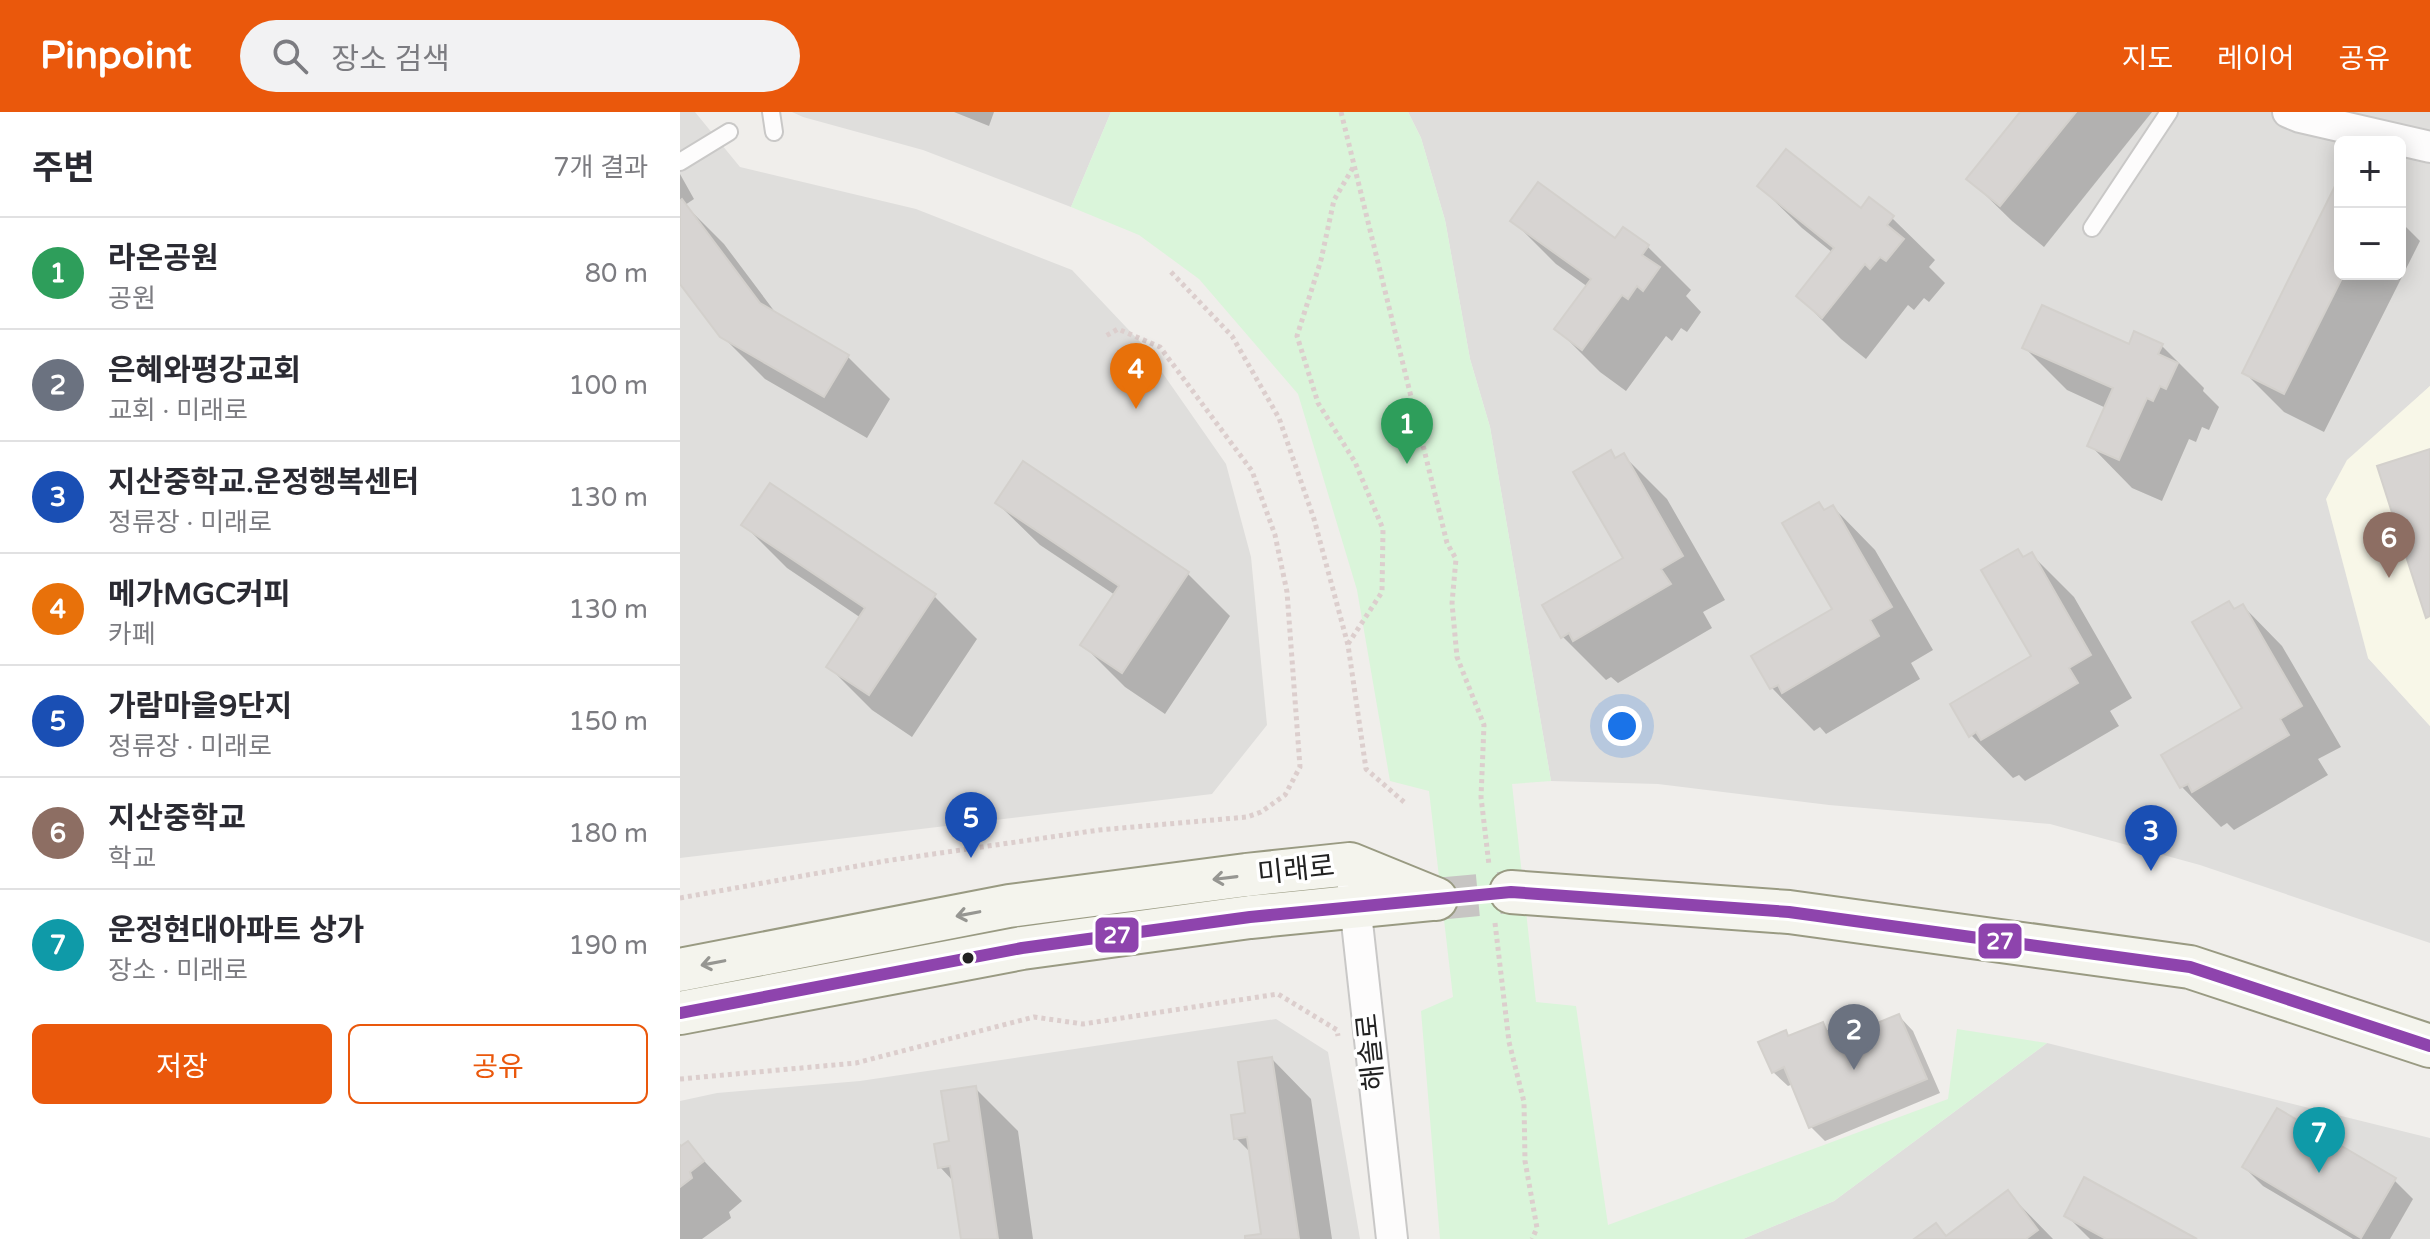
<!DOCTYPE html>
<html lang="ko">
<head>
<meta charset="utf-8">
<style>
	body { margin:0; font-family:"Varela Round","Noto Sans KR",sans-serif; background:#f2f2f3; color:#2b2b33 }
	.controls { position:absolute; right:24px; top:24px; display:grid; overflow:hidden; border-radius:12px; box-shadow:0 4px 20px #0003 }
	.controls button { width:72px; height:72px; display:grid; place-items:center; padding:0; border:0; border-bottom:2px solid #e1e1e2; background:#fff; color:#2b2b33; font:40px sans-serif }
	.you { position:absolute; left:942px; top:614px; width:28px; height:28px; margin:-20px; border:6px solid #fff; border-radius:50%; background:#1a73e8; box-shadow:0 0 0 12px #1a73e833 }
	.badge { display:grid; place-items:center; width:52px; height:52px; border-radius:50%; background:#ea580c; color:#fff; font-size:26px; font-weight:700 }
	.pin { position:absolute; translate:-50% -66px; filter:drop-shadow(0 2px 4px #0008) }
	.pin::after { content:''; position:absolute; top:42px; width:28px; height:24px; background:inherit; clip-path:polygon(0 0,100% 0,50% 100%) }
	.list { margin:0; padding:0; list-style:none }
	h2 { display:flex; justify-content:space-between; align-items:center; height:104px; margin:0; padding:0 32px; font-size:34px }
	h2 small { font-size:26px; font-weight:400; color:#7c7c81 }
	.list li { display:grid; grid-template-columns:52px 1fr auto; gap:24px; align-items:center; box-sizing:border-box; height:112px; padding:0 32px; border-top:2px solid #e1e1e2 }
	.list b { display:block; font-size:30px; white-space:nowrap }
	.list p { margin:0; font-size:26px; white-space:nowrap; color:#7c7c81 }
	.list em { font-size:26px; font-style:normal; color:#7c7c81 }
	.actions { display:flex; gap:16px; padding:24px 32px }
	.actions a { flex:1; padding:18px 0; border:2px solid #ea580c; border-radius:12px; text-align:center; font-size:28px; color:#ea580c }
	.actions .main { background:#ea580c; color:#fff }
	.icon { flex:none; width:44px; height:44px; fill:none; stroke:currentColor; stroke-width:2; stroke-linecap:round; stroke-linejoin:round }
	.map { position:relative; flex:none; width:1750px; height:1127px; overflow:hidden }
	header { display:flex; align-items:center; gap:48px; box-sizing:border-box; height:112px; padding:0 40px; background:#ea580c; color:#fff }
	header strong { font-size:38px }
	nav { display:flex; gap:44px; margin-inline-start:auto; font-size:28px }
	.search { width:560px; height:72px; background:#f2f2f3; display:flex; align-items:center; gap:20px; box-sizing:border-box; padding:0 28px; border-radius:44px; color:#7c7c81; font-size:30px }
	main { display:flex }
	aside { flex:1; background:#fff }
	.map>svg:first-child { display:block }
	.residential { fill:#dfdedc; fill-rule:evenodd }
	.education { fill:#f8f7e8 }
	.park { fill:#daf5da }
	.shadow { fill:#0003 }
	.building { fill:#d7d4d2; stroke:#d3d0cc; stroke-width:2 }
	.lines { fill:none; stroke-linecap:round; stroke-linejoin:round }
	.secondary-tunnel { stroke:#c7c5c3; stroke-width:42; stroke-dasharray:42 21; stroke-linecap:butt }
	.lane-casing { stroke:#c9c8c7; stroke-width:20 }
	.street-casing { stroke:#c9c8c7; stroke-width:34 }
	.secondary-casing { stroke:#999a82; stroke-width:46 }
	.path { stroke:#dccecd; stroke-width:5; stroke-dasharray:4 4; stroke-linecap:butt }
	.lane { stroke:#fdfcfc; stroke-width:16 }
	.street { stroke:#fdfcfc; stroke-width:30 }
	.secondary { stroke:#f4f4ed; stroke-width:42 }
	.bus-1-casing { stroke:#fff; stroke-width:18 }
	.bus-1 { stroke:#8e44ad; stroke-width:12 }
	.oneway { stroke:#969692 }
	.bus-dot { fill:#222; stroke:#fff; stroke-width:3 }
	.labels { text-anchor:middle; dominant-baseline:central; stroke-width:7; stroke-linejoin:round; paint-order:stroke }
	.street-label { font-size:28px; fill:#222; stroke:#fff }
	.line-badge { stroke:#fff; stroke-width:3 }
	.badge-label { font-size:22px; text-anchor:middle; font-weight:bold; fill:#fff }
</style>
</head>
<body>
<header>
<strong>Pinpoint</strong>
<div class="search"><svg class="icon" aria-label="search" viewBox="0 0 24 24"><circle cx="10" cy="10" r="6"/><path d="M15 15l6 6"/></svg>장소 검색</div>
<nav><a>지도</a><a>레이어</a><a>공유</a></nav>
</header>
<main>
<aside>
<h2>주변<small>7개 결과</small></h2>
<ul class="list">
<li><span class="badge" style="background:#2e9e5b">1</span><div><b>라온공원</b><p>공원</p></div><em>80 m</em></li>
<li><span class="badge" style="background:#6b7280">2</span><div><b>은혜와평강교회</b><p>교회 · 미래로</p></div><em>100 m</em></li>
<li><span class="badge" style="background:#1a4fb4">3</span><div><b>지산중학교.운정행복센터</b><p>정류장 · 미래로</p></div><em>130 m</em></li>
<li><span class="badge" style="background:#e8710a">4</span><div><b>메가MGC커피</b><p>카페</p></div><em>130 m</em></li>
<li><span class="badge" style="background:#1a4fb4">5</span><div><b>가람마을9단지</b><p>정류장 · 미래로</p></div><em>150 m</em></li>
<li><span class="badge" style="background:#8d6e63">6</span><div><b>지산중학교</b><p>학교</p></div><em>180 m</em></li>
<li><span class="badge" style="background:#0f9aa8">7</span><div><b>운정현대아파트 상가</b><p>장소 · 미래로</p></div><em>190 m</em></li>
</ul>
<div class="actions"><a class="main">저장</a><a>공유</a></div>
</aside>
<div class="map">
<svg width="1750" height="1127" viewBox="0 0 1750 1127">
	<rect width="100%" height="100%" fill="#f0eeeb"/>
	<g class="residential">
		<polygon points="0,0 15,0 60,55 236,97 392,158 463,233 546,352 571,445 587,613 532,682 0,746"/>
		<polygon points="112,0 431,0 391,95 243,38 123,5"/>
		<path d="M 728,0 L 1750,0 L 1750,274 L 1726,296 L 1688,546 L 1750,614 L 1750,831 L 1520,753 L 1370,712 L 1149,693 L 978,672 L 871,669 L 810,315 L 790,247 L 765,108 L 741,26 ZM 1660,30 L 1720,30 L 1720,162 L 1660,162 Z"/>
		<polygon points="596,907 648,940 680,1127 0,1127 0,989 37,981 180,969"/>
		<polygon points="1367,931 1750,1026 1750,1127 1063,1127 1154,1089"/>
	</g>
	<polygon class="education" points="1750,274 1750,614 1688,546 1646,387 1667,348"/>
	<polygon class="park" points="431,0 728,0 741,26 765,108 790,247 810,315 871,669 832,672 856,890 896,894 928,1113 1268,987 1277,917 1367,931 1154,1089 1063,1127 760,1127 741,899 773,885 749,679 710,669 677,478 618,282 519,167 459,123 391,95"/>
	<g class="shadow">
		<polygon points="274,0 314,0 309,14"/>
		<polygon points="1343,0 1472,0 1364,135 1332,109 1289,67"/>
		<polygon points="0,62 14,87 5,93 44,132 98,204 167,244 210,287 187,326 85,267 41,223 0,168"/>
		<polygon points="1659,69 1660,162 1720,162 1720,109 1740,129 1644,320 1604,300 1564,260"/>
		<polygon points="1079,74 1212,106 1255,148 1249,155 1265,171 1249,190 1244,186 1234,198 1228,193 1186,247 1161,227 1118,184 1153,141 1122,116"/>
		<polygon points="833,109 936,129 944,118 968,135 1011,178 1006,184 1021,200 1007,220 1001,216 992,229 986,224 946,279 920,260 877,217 908,175 876,152"/>
		<polygon points="1482,234 1524,276 1523,279 1539,295 1529,318 1522,315 1516,330 1509,327 1482,389 1452,376 1410,333 1426,296 1387,278 1345,236"/>
		<polygon points="930,341 937,347 944,344 987,387 1045,488 1023,500 1032,516 938,571 931,565 926,568 883,525 946,446"/>
		<polygon points="317,391 508,462 550,504 485,602 445,575 402,532 435,483 360,433"/>
		<polygon points="1139,392 1146,399 1153,395 1195,438 1253,538 1231,551 1240,567 1146,622 1140,615 1134,619 1092,576 1154,498"/>
		<polygon points="64,413 254,484 297,527 232,625 192,598 149,555 181,506 107,456"/>
		<polygon points="1338,439 1345,446 1351,442 1394,485 1452,586 1430,599 1439,614 1345,669 1339,663 1333,666 1291,623 1354,545"/>
		<polygon points="1549,491 1556,498 1563,494 1602,534 1661,635 1638,647 1648,663 1554,718 1547,711 1541,715 1502,675 1565,597"/>
		<polygon points="1219,904 1233,919 1260,981 1145,1029 1131,1015 1113,972 1108,974 1093,960 1105,921 1110,925 1142,912 1158,930"/>
		<polygon points="592,947 631,987 652,1127 567,1127 583,1123 571,1041 556,1026"/>
		<polygon points="295,976 338,1019 353,1127 283,1127 274,1070 260,1055"/>
		<polygon points="8,1032 62,1089 49,1100 51,1106 22,1127 0,1127 0,1034 2,1036"/>
		<polygon points="1564,1055 1714,1068 1733,1087 1710,1127 1673,1127 1583,1074"/>
		<polygon points="1328,1081 1373,1127 1237,1127 1256,1113 1268,1125"/>
		<polygon points="1386,1103 1513,1127 1410,1127"/>
	</g>
	<g class="building">
		<polygon points="1340,0 1396,0 1320,94 1286,67"/>
		<polygon points="1106,37 1181,96 1189,85 1214,104 1207,113 1224,127 1206,149 1200,145 1190,157 1185,152 1142,206 1116,184 1154,136 1077,74"/>
		<polygon points="1659,66 1660,162 1664,162 1604,282 1562,261"/>
		<polygon points="858,70 935,126 943,115 969,133 962,143 980,155 963,179 957,174 948,187 942,183 902,238 874,217 911,167 830,109"/>
		<polygon points="2,87 80,191 169,243 144,285 40,225 0,172 0,89"/>
		<polygon points="1362,193 1449,232 1454,219 1483,232 1478,242 1498,251 1486,277 1480,274 1473,289 1467,286 1439,348 1407,334 1433,276 1342,236"/>
		<polygon points="1750,337 1750,504 1746,506 1697,354"/>
		<polygon points="931,338 935,346 944,341 1003,444 981,457 991,472 893,529 889,521 881,526 862,493 943,446 893,360"/>
		<polygon points="343,349 509,460 442,561 400,533 439,474 315,391"/>
		<polygon points="90,371 256,482 189,583 146,555 185,496 61,413"/>
		<polygon points="1139,390 1144,398 1153,393 1212,495 1190,508 1199,524 1102,581 1098,573 1090,577 1071,544 1152,497 1102,411"/>
		<polygon points="1338,437 1343,445 1352,440 1411,543 1389,556 1398,571 1301,628 1296,620 1289,625 1270,592 1351,544 1301,458"/>
		<polygon points="1549,489 1554,497 1563,492 1622,594 1600,607 1609,623 1512,680 1508,672 1500,676 1481,643 1562,596 1512,510"/>
		<polygon points="1219,902 1247,967 1129,1016 1104,955 1092,961 1078,930 1106,918 1108,924 1143,910 1151,930"/>
		<polygon points="592,945 619,1127 565,1127 565,1124 581,1122 567,1025 554,1027 551,1003 565,1001 558,950"/>
		<polygon points="296,974 318,1127 281,1127 270,1054 258,1056 254,1032 269,1029 261,979"/>
		<polygon points="1597,996 1716,1066 1681,1126 1562,1055"/>
		<polygon points="8,1029 24,1049 10,1060 12,1066 0,1075 0,1033 1,1034"/>
		<polygon points="1404,1065 1517,1127 1426,1127 1384,1104"/>
		<polygon points="1328,1078 1358,1118 1346,1127 1234,1127 1256,1111 1266,1124"/>
	</g>
	<g class="lines">
		<polyline class="secondary-tunnel" points="756,787 831,780"/>
		<g class="lane-casing">
			<g id="lane">
				<polyline points="91,0 94,20"/>
				<polyline points="0,50 49,20"/>
				<polyline points="1412,116 1489,0"/>
			</g>
		</g>
		<g class="street-casing">
			<g id="street">
				<polyline points="1608,0 1620,5 1750,35"/>
				<polyline points="673,774 712,1127"/>
			</g>
		</g>
		<g class="secondary-casing">
			<g id="secondary">
				<polyline points="831,780 1109,800 1510,855 1750,934"/>
				<polyline points="0,858 329,794 566,763 670,752 756,787"/>
				<polyline points="0,901 342,836 570,805 751,787"/>
			</g>
		</g>
		<g class="path">
			<polyline points="661,0 767,431 776,447 772,491 777,545 804,613 801,685 809,753"/>
			<polyline points="491,160 552,224 599,306 634,407 668,533 686,657 724,690"/>
			<polyline points="668,532 702,480 703,417 675,350 638,291 617,224 641,148 654,88 674,54"/>
			<polyline points="0,786 205,749 419,718 567,705 581,700 605,683 620,655 607,480 595,423 572,359 480,235 438,217 424,225"/>
			<polyline points="815,811 829,930 844,990 845,1049 857,1116 852,1127"/>
			<polyline points="0,967 176,951 354,905 403,912 598,882 657,918 658,924"/>
		</g>
		<use href="#lane" class="lane"/>
		<use href="#street" class="street"/>
		<use href="#secondary" class="secondary"/>
		<g class="bus-1-casing">
			<polyline id="bus-1" points="0,901 342,836 570,805 831,780 1109,800 1510,855 1750,934"/>
		</g>
		<use href="#bus-1" class="bus-1"/>
	</g>
	<defs><path id="oneway-shaft" d="M-6 0H5M1.5-3L5.5 0L1.5 3" fill="none" stroke-width="1.6" stroke-linecap="round" stroke-linejoin="round" transform="scale(2)"/></defs>
	<g class="oneway">
		<use href="#oneway-shaft" transform="translate(545 766) rotate(173)"/>
		<use href="#oneway-shaft" transform="translate(288 802) rotate(169)"/>
		<use href="#oneway-shaft" transform="translate(33 851) rotate(169)"/>
	</g>
	<circle class="bus-dot" cx="288" cy="846" r="7"/>
	<g class="labels">
		<g class="street-label">
			<text transform="translate(616 758) rotate(-6)">미래로</text>
			<text transform="translate(691 940) rotate(-96)">해솔로</text>
		</g>
	</g>
	<g class="line-badge">
		<rect x="414" y="804" width="46" height="38" rx="8" fill="#8e44ad"/>
		<rect x="1297" y="810" width="46" height="38" rx="8" fill="#8e44ad"/>
	</g>
	<g class="badge-label">
		<text x="437" y="831">27</text>
		<text x="1320" y="837">27</text>
	</g>
</svg>
<div class="controls">
<button>+</button>
<button>−</button>
</div>
<div class="you"></div>
<div class="pin badge" style="left:727px;top:352px;background:#2e9e5b">1</div>
<div class="pin badge" style="left:1174px;top:958px;background:#6b7280">2</div>
<div class="pin badge" style="left:1471px;top:759px;background:#1a4fb4">3</div>
<div class="pin badge" style="left:456px;top:297px;background:#e8710a">4</div>
<div class="pin badge" style="left:291px;top:746px;background:#1a4fb4">5</div>
<div class="pin badge" style="left:1709px;top:466px;background:#8d6e63">6</div>
<div class="pin badge" style="left:1639px;top:1061px;background:#0f9aa8">7</div>
</div>
</main>
</body>
</html>
